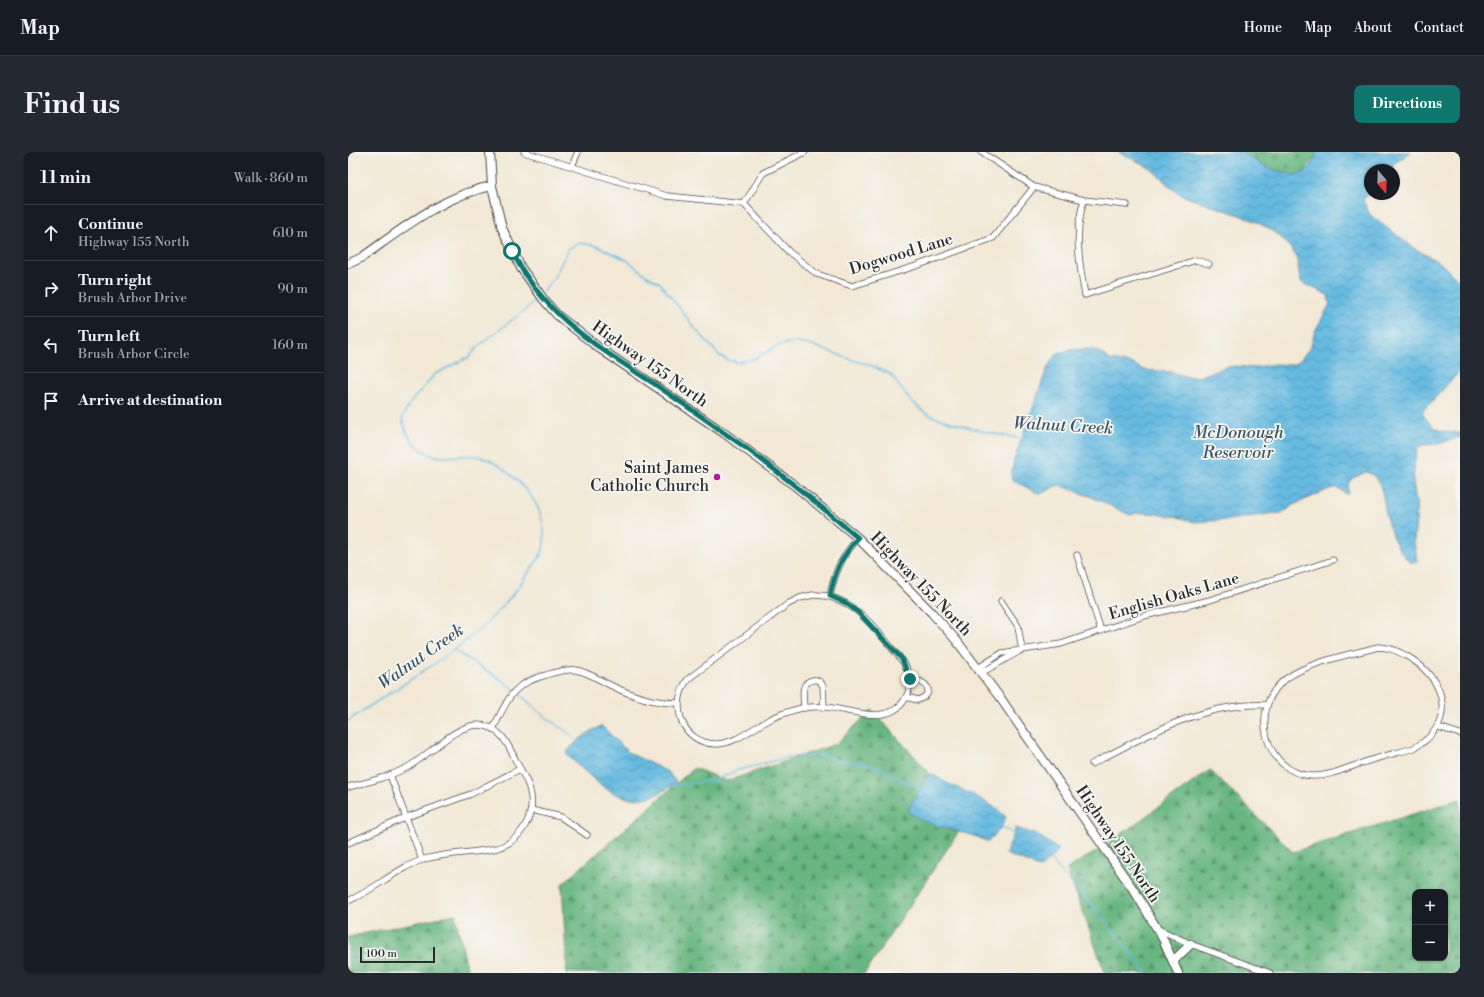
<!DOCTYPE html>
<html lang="en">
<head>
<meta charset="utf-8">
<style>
	body { margin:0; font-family:"Libre Bodoni",serif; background:#242831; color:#f1f3f6 }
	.controls { position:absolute; right:12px; bottom:12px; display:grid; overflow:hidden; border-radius:8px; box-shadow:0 1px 3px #0004 }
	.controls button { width:36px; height:36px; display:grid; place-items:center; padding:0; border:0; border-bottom:1px solid #363941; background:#171b24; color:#f1f3f6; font:20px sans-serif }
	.compass { position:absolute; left:1016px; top:12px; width:36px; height:36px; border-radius:50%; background:#171b24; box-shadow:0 1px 3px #0004; rotate:161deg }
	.scale { position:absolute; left:12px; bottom:10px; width:75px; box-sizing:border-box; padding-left:4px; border:2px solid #2b2b2b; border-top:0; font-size:11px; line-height:14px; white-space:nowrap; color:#2b2b2b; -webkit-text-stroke:3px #f6f6f2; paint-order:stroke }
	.stop { position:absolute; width:12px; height:12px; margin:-9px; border:3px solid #0f766e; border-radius:50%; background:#fff }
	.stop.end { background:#0f766e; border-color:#fff; box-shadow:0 1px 4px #0008 }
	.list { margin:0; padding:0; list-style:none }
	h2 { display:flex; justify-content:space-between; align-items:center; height:52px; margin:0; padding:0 16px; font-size:17px }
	h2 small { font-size:13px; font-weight:400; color:#9ea1a6 }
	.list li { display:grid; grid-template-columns:26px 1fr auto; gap:12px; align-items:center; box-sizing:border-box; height:56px; padding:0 16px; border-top:1px solid #363941 }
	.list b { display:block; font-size:15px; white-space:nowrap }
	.list p { margin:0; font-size:13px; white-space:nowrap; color:#9ea1a6 }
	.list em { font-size:13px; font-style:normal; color:#9ea1a6 }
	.icon { flex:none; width:22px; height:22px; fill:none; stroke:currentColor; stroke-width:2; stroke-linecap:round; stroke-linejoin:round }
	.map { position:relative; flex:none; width:1112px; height:821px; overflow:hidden; border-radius:8px }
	header { display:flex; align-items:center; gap:24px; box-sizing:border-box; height:56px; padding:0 20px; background:#171b24; border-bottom:1px solid #363941 }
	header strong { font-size:19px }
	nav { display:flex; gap:22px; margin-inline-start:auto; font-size:14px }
	.intro { display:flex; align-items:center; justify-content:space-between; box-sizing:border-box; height:96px; padding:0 24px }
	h1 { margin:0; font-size:28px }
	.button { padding:10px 18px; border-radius:8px; background:#0f766e; color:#fff; font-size:14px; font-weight:700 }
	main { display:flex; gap:24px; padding:0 24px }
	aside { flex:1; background:#171b24; border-radius:8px; box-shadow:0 1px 3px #0004 }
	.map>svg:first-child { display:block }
	.forest { fill:url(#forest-firs); stroke:#497056; fill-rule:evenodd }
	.water { fill:url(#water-waves); stroke:#487286 }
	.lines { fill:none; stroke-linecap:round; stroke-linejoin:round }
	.stream { stroke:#65bae1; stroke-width:1.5 }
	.street-casing { stroke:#494744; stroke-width:7 }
	.secondary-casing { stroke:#494744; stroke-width:10 }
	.street { stroke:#fff; stroke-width:5.5 }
	.secondary { stroke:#fff; stroke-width:8 }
	.route { stroke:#0f766e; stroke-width:5 }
	.poi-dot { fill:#b5179e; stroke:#f6f6f2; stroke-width:1.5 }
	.labels { text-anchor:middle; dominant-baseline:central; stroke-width:3.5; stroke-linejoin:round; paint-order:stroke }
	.street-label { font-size:16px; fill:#2b2b2b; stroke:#f6f6f2 }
	.poi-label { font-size:16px; fill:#2b2b2b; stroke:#f6f6f2; text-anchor:end }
	.water-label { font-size:17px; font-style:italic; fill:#3c5662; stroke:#f6f6f2 }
</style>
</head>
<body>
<header>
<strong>Map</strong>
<nav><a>Home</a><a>Map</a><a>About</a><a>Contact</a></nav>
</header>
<div class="intro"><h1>Find us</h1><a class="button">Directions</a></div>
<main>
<aside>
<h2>11 min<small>Walk · 860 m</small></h2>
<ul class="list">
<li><svg class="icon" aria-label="ahead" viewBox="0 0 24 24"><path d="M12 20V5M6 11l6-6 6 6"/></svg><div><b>Continue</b><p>Highway 155 North</p></div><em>610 m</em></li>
<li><svg class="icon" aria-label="right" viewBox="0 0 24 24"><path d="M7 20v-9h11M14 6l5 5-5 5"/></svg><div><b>Turn right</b><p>Brush Arbor Drive</p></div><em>90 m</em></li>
<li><svg class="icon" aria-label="left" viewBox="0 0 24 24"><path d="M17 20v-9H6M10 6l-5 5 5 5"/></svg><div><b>Turn left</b><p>Brush Arbor Circle</p></div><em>160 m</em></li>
<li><svg class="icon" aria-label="arrive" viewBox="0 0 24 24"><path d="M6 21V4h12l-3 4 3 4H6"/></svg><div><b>Arrive at destination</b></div></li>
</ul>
</aside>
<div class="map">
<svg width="1112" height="821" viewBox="0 0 1112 821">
	<defs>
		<pattern id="forest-firs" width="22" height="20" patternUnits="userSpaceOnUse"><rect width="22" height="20" fill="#67b680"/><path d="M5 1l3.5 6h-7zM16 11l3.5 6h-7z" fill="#559469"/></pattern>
		<pattern id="water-waves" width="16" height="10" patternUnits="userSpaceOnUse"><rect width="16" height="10" fill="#65bae1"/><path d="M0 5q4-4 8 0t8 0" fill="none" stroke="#5397b7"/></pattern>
	</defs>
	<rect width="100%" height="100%" fill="#f6f6f2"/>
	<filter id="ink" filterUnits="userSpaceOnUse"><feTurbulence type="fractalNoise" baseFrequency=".025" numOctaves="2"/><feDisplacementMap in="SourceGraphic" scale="8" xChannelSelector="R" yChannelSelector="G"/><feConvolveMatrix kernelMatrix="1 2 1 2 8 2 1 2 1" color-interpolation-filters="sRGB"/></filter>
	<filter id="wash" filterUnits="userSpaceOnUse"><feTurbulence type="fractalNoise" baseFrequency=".012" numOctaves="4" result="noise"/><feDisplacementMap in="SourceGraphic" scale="16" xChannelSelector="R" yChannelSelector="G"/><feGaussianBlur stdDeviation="0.9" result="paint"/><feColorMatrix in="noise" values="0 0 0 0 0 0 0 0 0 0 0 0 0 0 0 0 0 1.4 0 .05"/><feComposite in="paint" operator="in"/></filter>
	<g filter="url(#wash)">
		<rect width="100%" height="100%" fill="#f2e8d5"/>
		<g class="forest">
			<polygon points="888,0 971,0 962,10 949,32"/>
			<polygon points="524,558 621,664 517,821 219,821 214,732 346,616 379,629 488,592"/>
			<path d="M 862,618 L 945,700 L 1112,647 L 1112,821 L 757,821 L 719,717 L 751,698 ZM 1067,740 L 1097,740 L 1097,806 L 1067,806 Z"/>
			<polygon points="107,762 120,821 0,821 0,785"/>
		</g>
		<g class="water">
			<path d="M 770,0 L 893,0 L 920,16 L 945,23 L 956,21 L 963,13 L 969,0 L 1063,0 L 1047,11 L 1042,18 L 1022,18 L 1022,41 L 1015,48 L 1022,63 L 1066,96 L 1094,112 L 1112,130 L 1112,219 L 1074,260 C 1080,274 1096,285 1112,279 L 1112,285 L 1090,292 L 1074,293 L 1070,296 L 1067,307 L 1065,329 L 1069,358 L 1066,389 L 1069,409 L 1063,411 C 1051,401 1043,384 1039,368 C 1035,353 1037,325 1018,320 L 1003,327 L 1000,333 L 1000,342 L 998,342 L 990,336 L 984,336 L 945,353 L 934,362 L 926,361 L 881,368 L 845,370 L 830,365 L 801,361 L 788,361 L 782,363 L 744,345 L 711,333 L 692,342 L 664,328 L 663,323 L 666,308 L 700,214 L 710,201 L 721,198 L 742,197 L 751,200 L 762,208 L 785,212 L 795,218 L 824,220 L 839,225 L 850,225 L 879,215 L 888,214 L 905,216 L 926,212 L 945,213 L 953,207 L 963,194 L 967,179 L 982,152 L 980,143 L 953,130 C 950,121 951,110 947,103 C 927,66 871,59 836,44 C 822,38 814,25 803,17 C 793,10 781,6 770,0 Z"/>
			<path d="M 254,574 L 281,601 L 320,620 L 328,630 C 281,668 253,634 218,602 C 225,591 242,578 254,574 Z"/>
			<path d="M 584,622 C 607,638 637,644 658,665 L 652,677 L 640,690 C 614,676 583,679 560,659 L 576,628 Z"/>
			<polygon points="668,676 688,682 711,698 693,716 658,702"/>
		</g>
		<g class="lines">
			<g class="stream">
				<polyline points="195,140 207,124 221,96 232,91 249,94 279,108 299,124 312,131 346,175 371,203 379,208 390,210 406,207 430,194 446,190 469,195 507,209 520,212 542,222 562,248 577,261 589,266 637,280 675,287"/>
				<polyline points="107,499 154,528 166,537"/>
				<polyline points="169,540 194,562 231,589"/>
				<path d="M 0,569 C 66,522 135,492 180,421 C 186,412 195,404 196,392 C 197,379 195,366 189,354 C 180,336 152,310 133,305 C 119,301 108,305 95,305 C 73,304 58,286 54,266 L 62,251 L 87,222 L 121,205 L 133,192 L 177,158 L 191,144"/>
				<polyline points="324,634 369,628 387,619 444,604 475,603 490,609 509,610 530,615 571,636"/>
				<polyline points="653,674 666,682"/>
				<polyline points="702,707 745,754 799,821"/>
			</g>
		</g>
	</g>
	<g filter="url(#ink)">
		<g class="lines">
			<g class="street-casing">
				<g id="street">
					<polyline points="176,0 319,44 396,52 441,100 469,122 504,134 568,114 645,86 686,35"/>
					<polyline points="633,0 686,35 736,48 779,53"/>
					<polyline points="224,14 230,0"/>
					<path d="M 736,48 C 726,80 731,111 737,143 L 848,108 L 861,112"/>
					<polyline points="396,52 415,21 457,0"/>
					<polyline points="729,403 753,479"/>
					<path d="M 465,443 C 505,441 530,481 553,507 C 561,517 564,529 560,541 C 546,577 505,558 478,555 C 470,554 462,555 454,556 C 441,559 429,563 417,570 C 402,578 386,592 368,592 C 333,591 321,553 340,527 L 440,452 L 452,446 Z"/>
					<path d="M 482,444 C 487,419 493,406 510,386"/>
					<polyline points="653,449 670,474 674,498"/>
					<path d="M 1030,495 C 1043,495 1051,500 1062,506 C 1099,529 1109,573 1066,596 C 1049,601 1031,605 1014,611 C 998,616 980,625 964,624 C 915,621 900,553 939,526 C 961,510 1004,502 1030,495 Z"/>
					<polyline points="630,516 654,501 713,492 796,464 862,448 985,408"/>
					<polyline points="633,521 670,500"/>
					<path d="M 558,545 L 570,548 C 589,541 578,528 562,527"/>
					<path d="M 456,556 C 456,547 451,530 465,528 C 469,527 473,530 475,534 L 476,555"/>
					<polyline points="1090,575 1112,582"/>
					<path d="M 145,577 C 160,547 163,532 198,523 C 208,520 218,517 228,518 C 240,520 251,528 262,533 C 284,544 305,551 330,551"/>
					<path d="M 744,612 C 798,583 856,550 919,553"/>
					<polyline points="42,623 74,708"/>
					<path d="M 0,635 C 21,630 41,625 60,615 C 80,604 106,574 129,573 C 152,573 160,592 168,609 C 173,619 180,629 182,639 C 188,664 173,689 149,696 C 125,702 100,700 77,707 C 48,716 27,738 0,749"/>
					<polyline points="183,658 213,665 239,683"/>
					<polyline points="0,691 59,665 123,642 172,617"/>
					<polyline points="810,777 845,793 922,821"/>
				</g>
			</g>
			<g class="secondary-casing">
				<g id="secondary">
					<polyline points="142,0 144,34 154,76 173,116 196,148 209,163 251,196 376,281 446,333 510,386 584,461 608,488 653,547 789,743 815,787 830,821"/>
					<path d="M 0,112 L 13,106 C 53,78 95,43 144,34"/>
					<polyline points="825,809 843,792"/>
				</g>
			</g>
			<use href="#street" class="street"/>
			<use href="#secondary" class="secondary"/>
		</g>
	</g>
	<g class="lines" filter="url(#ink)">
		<path class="route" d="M 164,99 C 196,164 247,193 305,231 C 328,247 352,263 375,280 C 422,312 467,349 510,386 C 493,406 487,419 482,444 L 498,451 L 511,461 L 554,507 L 562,527"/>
	</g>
	<circle class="poi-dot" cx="369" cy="325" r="4"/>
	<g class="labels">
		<g class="street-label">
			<text transform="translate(553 102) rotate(-17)">Dogwood Lane</text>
			<text transform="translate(302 212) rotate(35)">Highway 155 North</text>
			<text transform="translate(573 432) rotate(46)">Highway 155 North</text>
			<text transform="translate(826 444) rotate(-16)">English Oaks Lane</text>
			<text transform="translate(770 692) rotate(56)">Highway 155 North</text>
		</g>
		<g class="poi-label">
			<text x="361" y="316">Saint James<tspan x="361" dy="18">Catholic Church</tspan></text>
		</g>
		<g class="water-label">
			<text transform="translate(715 274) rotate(3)">Walnut Creek</text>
			<text x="890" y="281">McDonough<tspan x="890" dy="20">Reservoir</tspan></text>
			<text transform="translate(73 505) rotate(-35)">Walnut Creek</text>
		</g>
	</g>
</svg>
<div class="controls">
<button>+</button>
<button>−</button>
</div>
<svg class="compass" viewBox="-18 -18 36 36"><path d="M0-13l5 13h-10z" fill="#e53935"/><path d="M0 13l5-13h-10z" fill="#9ea1a6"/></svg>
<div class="scale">100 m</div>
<div class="stop" style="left:164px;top:99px"></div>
<div class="stop end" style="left:562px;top:527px"></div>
</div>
</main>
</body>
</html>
